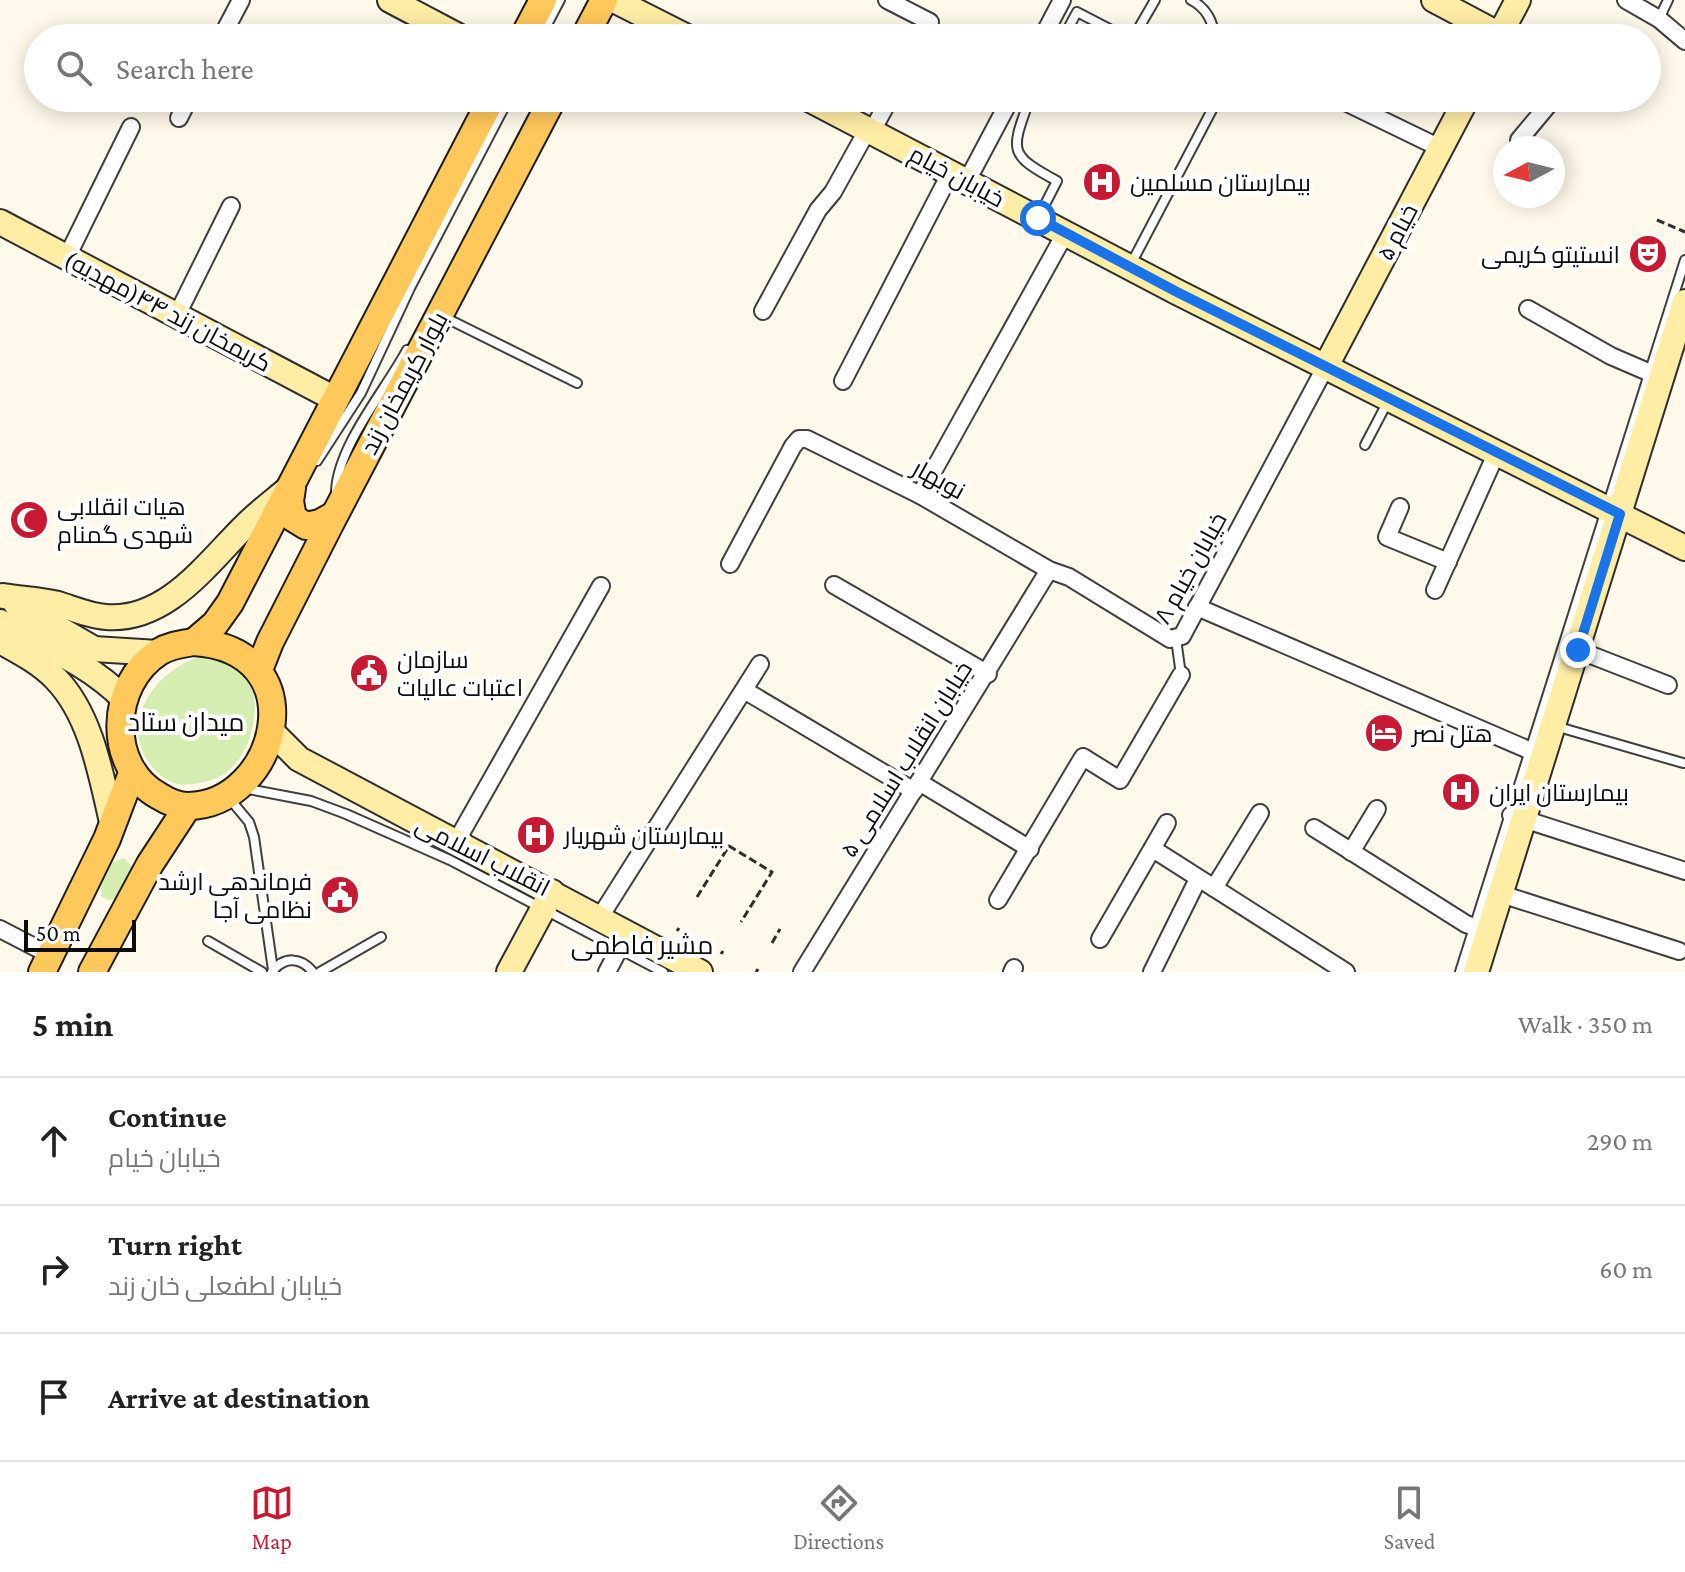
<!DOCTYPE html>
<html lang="en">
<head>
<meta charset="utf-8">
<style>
	body { margin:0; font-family:"Crimson Pro",Cairo,serif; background:#f6f6f6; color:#222 }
	.compass { position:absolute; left:1493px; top:136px; width:72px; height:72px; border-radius:50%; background:#fff; box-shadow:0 4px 20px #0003; rotate:263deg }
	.scale { position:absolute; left:24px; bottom:20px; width:112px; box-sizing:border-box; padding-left:8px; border:4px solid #0c0c0c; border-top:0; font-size:22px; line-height:28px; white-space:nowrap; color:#0c0c0c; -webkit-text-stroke:6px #fff; paint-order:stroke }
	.stop { position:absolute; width:24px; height:24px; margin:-18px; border:6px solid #1a73e8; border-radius:50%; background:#fff }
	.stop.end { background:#1a73e8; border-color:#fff; box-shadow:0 2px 8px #0008 }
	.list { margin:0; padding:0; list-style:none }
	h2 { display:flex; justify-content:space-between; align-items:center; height:104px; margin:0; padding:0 32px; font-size:34px }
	h2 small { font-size:26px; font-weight:400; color:#767676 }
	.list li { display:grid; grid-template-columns:52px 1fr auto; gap:24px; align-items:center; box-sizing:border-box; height:128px; padding:0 32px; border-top:2px solid #e0e0e0 }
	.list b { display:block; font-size:30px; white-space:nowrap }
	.list p { margin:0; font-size:26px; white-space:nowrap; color:#767676 }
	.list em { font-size:26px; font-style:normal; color:#767676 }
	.icon { flex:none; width:44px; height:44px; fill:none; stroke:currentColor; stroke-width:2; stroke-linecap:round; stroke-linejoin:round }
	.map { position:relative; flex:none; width:1685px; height:972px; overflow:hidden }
	.search { position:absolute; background:#fff; box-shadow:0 4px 20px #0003; left:24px; right:24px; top:24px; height:88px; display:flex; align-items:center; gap:20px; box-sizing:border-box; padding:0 28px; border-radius:44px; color:#767676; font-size:30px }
	.sheet { height:488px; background:#fff }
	nav { display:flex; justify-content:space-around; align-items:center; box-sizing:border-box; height:112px; border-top:2px solid #e0e0e0; background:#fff; font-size:22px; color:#767676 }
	nav a { display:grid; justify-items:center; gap:4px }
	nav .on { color:#c71932 }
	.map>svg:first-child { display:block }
	.grass { fill:#d6edb2 }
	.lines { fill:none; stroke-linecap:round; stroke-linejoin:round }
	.lane-casing { stroke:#3f3f3f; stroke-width:12 }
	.street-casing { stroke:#3f3f3f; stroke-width:20 }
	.secondary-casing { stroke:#2e2e2e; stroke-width:28 }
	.primary-casing { stroke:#1d1d1d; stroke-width:30 }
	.path { stroke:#2e2e2e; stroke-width:3; stroke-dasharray:8 4; stroke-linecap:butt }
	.lane { stroke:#fff; stroke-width:8 }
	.street { stroke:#fff; stroke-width:16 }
	.secondary { stroke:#ffeda6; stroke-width:24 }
	.primary { stroke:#ffc85b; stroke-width:26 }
	.route { stroke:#1a73e8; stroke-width:10 }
	.labels { text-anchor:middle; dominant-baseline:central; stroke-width:8; stroke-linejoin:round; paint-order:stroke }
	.street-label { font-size:24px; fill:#0c0c0c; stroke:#fff }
	.poi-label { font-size:24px; fill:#0c0c0c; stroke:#fff; text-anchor:start }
	.neighbourhood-label { font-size:26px; fill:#0c0c0c; stroke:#fff }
</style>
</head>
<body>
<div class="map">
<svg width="1685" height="972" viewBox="0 0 1685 972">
	<rect width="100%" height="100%" fill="#fff9eb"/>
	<g class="grass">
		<path d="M 205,655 C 210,656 218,656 223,657 C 270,673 259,746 228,771 C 221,777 209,781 200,783 C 188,785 175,786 165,779 C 110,737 148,670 205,655 Z"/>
		<polygon points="124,858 133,868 118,899 108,900 101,896 101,887 112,863"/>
	</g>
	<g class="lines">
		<g class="lane-casing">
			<g id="lane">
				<path d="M 1191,0 C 1205,7 1215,22 1213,38"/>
				<polyline points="1659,19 1668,0"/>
				<polyline points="540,38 560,0"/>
				<polyline points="1063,38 1077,12 1127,38"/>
				<polyline points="1133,38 1155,0"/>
				<path d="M 1030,98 C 1011,151 1007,154 1057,181 L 1038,218"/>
				<polyline points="1300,102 1302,98"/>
				<polyline points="1130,266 1214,106 1199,98"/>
				<polyline points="444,317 577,383"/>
				<polyline points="1365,445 1387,403"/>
				<polyline points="317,461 361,393 410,288 509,98"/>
				<path d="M 336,490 C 339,444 385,391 407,350"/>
				<polyline points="1176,639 1181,675"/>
				<polyline points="1555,726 1683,763"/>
				<polyline points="243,788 311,801 346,814 450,860 663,972"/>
				<polyline points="229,798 249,822 254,837 273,970"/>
				<polyline points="208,941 262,972"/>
				<path d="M 272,972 C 284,956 301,957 313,972"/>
				<polyline points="320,972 381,937"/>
				<polyline points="1460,972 1685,260"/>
			</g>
		</g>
		<g class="street-casing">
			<g id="street">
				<polyline points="887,0 930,22 922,38"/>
				<polyline points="1626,0 1659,19 1685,41"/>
				<polyline points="221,38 241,0"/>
				<polyline points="1042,38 1062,0"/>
				<polyline points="1337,98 1440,148"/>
				<polyline points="179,118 189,98"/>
				<polyline points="872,131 890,98"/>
				<polyline points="1519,140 1554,98"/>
				<polyline points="967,181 1011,98"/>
				<polyline points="67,257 131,127"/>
				<polyline points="1528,309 1611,356 1662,378"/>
				<polyline points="763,311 818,210 833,192 868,129"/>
				<polyline points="176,317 231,206"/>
				<polyline points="843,381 951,172"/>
				<polyline points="920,495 1066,232"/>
				<polyline points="1400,507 1387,537 1448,562"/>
				<polyline points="730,564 793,446 799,439 807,439 920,495 1049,570 1069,577 1170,639 1182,636 1326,366"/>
				<polyline points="834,585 988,674"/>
				<polyline points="1435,590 1496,454"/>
				<polyline points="1197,607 1545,757"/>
				<polyline points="1578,650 1668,685"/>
				<polyline points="744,690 914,791"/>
				<polyline points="919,782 1030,849"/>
				<polyline points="1511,815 1685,871"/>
				<polyline points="1314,828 1466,924 1489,932"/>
				<polyline points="456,842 601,586"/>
				<polyline points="1153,849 1346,972"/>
				<polyline points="1351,852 1377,809"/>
				<polyline points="1214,888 1260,813"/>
				<polyline points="1501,894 1679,951"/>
				<polyline points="998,900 1083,757 1120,780 1181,675"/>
				<polyline points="600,917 760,664"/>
				<polyline points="0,929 50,955"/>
				<polyline points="1100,939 1167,823"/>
				<polyline points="607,972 628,932"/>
				<polyline points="802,972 1049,570"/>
				<polyline points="1012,972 1014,968"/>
				<polyline points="1152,972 1198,879"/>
			</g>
		</g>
		<g class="secondary-casing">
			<g id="secondary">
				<polyline points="390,0 462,38"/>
				<polyline points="614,0 689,38"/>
				<polyline points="1434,0 1500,35"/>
				<polyline points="1498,38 1518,0"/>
				<polyline points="807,98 1177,292 1685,548"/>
				<polyline points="0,222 335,399"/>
				<polyline points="1326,366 1467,98"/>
				<path d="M 3,596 C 21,599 41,600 58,604 C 74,609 90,616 106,617 C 167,622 208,562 246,525 C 259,512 274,501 288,489"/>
				<polyline points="16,604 94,649 158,653"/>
				<path d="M 0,622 C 43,645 90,664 124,699"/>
				<path d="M 0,641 C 20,652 41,663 56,679 C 91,715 101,775 112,822"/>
				<polyline points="272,732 299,759 700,972"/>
				<polyline points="509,972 552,892"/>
				<polyline points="1476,972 1685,302"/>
			</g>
		</g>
		<g class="primary-casing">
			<g id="primary">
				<polyline points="523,38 543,0"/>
				<polyline points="584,38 604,0"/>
				<polyline points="292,488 290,501 293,518 306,526 320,523 334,515"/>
				<polyline points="194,642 215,624 230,603 492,98"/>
				<path d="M 194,642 C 318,650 278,805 188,806 C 178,806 167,801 159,796 C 106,767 109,684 159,652 C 170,645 182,644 194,642 Z"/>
				<polyline points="259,670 270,642 330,524 553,98"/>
				<polyline points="42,972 107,839 132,773"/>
				<polyline points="92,972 150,864 188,806"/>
			</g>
		</g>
		<g class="path">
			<polyline points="1657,220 1685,232"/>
			<polyline points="697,897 729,846 772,872 741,922"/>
			<polyline points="677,931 679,928"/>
			<polyline points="772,943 780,929"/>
			<polyline points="721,954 723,951"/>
			<polyline points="756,972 758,969"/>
		</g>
		<use href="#lane" class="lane"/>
		<use href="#street" class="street"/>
		<use href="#secondary" class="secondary"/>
		<use href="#primary" class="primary"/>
	</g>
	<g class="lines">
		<polyline class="route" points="1038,218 1177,292 1620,514 1578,650"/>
	</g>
	<defs>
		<g id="hospital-disc" transform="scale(2)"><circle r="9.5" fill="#c71932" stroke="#fff"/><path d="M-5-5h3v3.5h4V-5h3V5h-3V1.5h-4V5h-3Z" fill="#fff"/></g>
		<g id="theatre-disc" transform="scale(2)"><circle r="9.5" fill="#c71932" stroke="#fff"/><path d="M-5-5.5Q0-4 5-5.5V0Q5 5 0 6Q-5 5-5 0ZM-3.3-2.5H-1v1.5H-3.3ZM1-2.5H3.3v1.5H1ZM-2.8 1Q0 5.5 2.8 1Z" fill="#fff"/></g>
		<g id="mosque-disc" transform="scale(2)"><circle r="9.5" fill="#c71932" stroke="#fff"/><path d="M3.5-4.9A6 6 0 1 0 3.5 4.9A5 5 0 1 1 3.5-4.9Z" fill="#fff"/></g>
		<g id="civic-disc" transform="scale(2)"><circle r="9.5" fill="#c71932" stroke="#fff"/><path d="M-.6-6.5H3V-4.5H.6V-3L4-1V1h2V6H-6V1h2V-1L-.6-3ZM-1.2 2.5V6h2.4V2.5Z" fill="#fff"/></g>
		<g id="hotel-disc" transform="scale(2)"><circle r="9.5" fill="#c71932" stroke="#fff"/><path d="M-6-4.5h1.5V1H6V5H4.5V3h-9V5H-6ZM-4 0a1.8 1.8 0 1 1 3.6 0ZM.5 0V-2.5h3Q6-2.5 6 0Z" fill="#fff"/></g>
	</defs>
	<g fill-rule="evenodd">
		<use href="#hospital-disc" x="1102" y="182"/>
		<use href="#theatre-disc" x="1648" y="254"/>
		<use href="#mosque-disc" x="29" y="520"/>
		<use href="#civic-disc" x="369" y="673"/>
		<use href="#hotel-disc" x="1384" y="733"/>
		<use href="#hospital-disc" x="1461" y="792"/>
		<use href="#hospital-disc" x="536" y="835"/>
		<use href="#civic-disc" x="340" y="895"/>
	</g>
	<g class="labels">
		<g class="street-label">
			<text transform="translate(957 176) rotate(28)">خیابان خیام</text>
			<text transform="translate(1397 232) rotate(-62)">۵ خیام</text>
			<text transform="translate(168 311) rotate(28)">کریمخان زند ۴۴(مهدیه)</text>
			<text transform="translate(404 383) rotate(-62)">بلوار کریمخان زند</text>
			<text transform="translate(939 479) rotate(29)">نوبهار</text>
			<text transform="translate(1190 568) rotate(-61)">خیابان خیام ۸</text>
			<text transform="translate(906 759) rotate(-58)">خیابان انقلاب اسلامی ۵</text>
			<text transform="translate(483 856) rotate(27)">انقلاب اسلامی</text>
		</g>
		<g class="poi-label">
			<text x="1130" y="182">بیمارستان مسلمین</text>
			<text x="1620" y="254" text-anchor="end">انستیتو کریمی</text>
			<text x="57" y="506">هیات انقلابی<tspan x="57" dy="28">شهدی گمنام</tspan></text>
			<text x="397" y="659">سازمان<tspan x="397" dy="28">اعتبات عالیات</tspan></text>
			<text x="1412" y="733">هتل نصر</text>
			<text x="1489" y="792">بیمارستان ایران</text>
			<text x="564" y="835">بیمارستان شهریار</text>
			<text x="312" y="881" text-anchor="end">فرماندهی ارشد<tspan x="312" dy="28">نظامی آجا</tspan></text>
		</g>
		<g class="neighbourhood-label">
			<text x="186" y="722">میدان ستاد</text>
			<text x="642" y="945">مشیر فاطمی</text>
		</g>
	</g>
</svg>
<svg class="compass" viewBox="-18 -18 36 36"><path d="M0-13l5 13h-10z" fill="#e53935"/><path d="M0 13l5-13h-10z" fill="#767676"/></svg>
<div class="scale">50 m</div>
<div class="stop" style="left:1038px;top:218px"></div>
<div class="stop end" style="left:1578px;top:650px"></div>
<div class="search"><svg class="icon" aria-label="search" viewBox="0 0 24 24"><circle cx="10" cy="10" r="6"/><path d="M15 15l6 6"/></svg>Search here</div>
</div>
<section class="sheet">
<h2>5 min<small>Walk · 350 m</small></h2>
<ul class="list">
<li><svg class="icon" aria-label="ahead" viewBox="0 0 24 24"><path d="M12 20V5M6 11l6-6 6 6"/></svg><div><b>Continue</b><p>خیابان خیام</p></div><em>290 m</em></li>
<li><svg class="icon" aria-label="right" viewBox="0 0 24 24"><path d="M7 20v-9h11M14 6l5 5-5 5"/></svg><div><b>Turn right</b><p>خیابان لطفعلی خان زند</p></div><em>60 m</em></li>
<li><svg class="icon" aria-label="arrive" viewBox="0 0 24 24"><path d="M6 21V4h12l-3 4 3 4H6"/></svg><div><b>Arrive at destination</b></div></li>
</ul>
</section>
<nav>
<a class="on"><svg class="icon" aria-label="map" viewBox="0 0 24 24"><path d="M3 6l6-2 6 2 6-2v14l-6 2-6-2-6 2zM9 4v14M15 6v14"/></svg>Map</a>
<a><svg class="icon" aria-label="directions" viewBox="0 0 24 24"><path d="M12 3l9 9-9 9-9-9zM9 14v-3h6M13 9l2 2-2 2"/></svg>Directions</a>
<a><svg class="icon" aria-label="saved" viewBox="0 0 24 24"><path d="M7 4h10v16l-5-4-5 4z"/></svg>Saved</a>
</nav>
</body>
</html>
